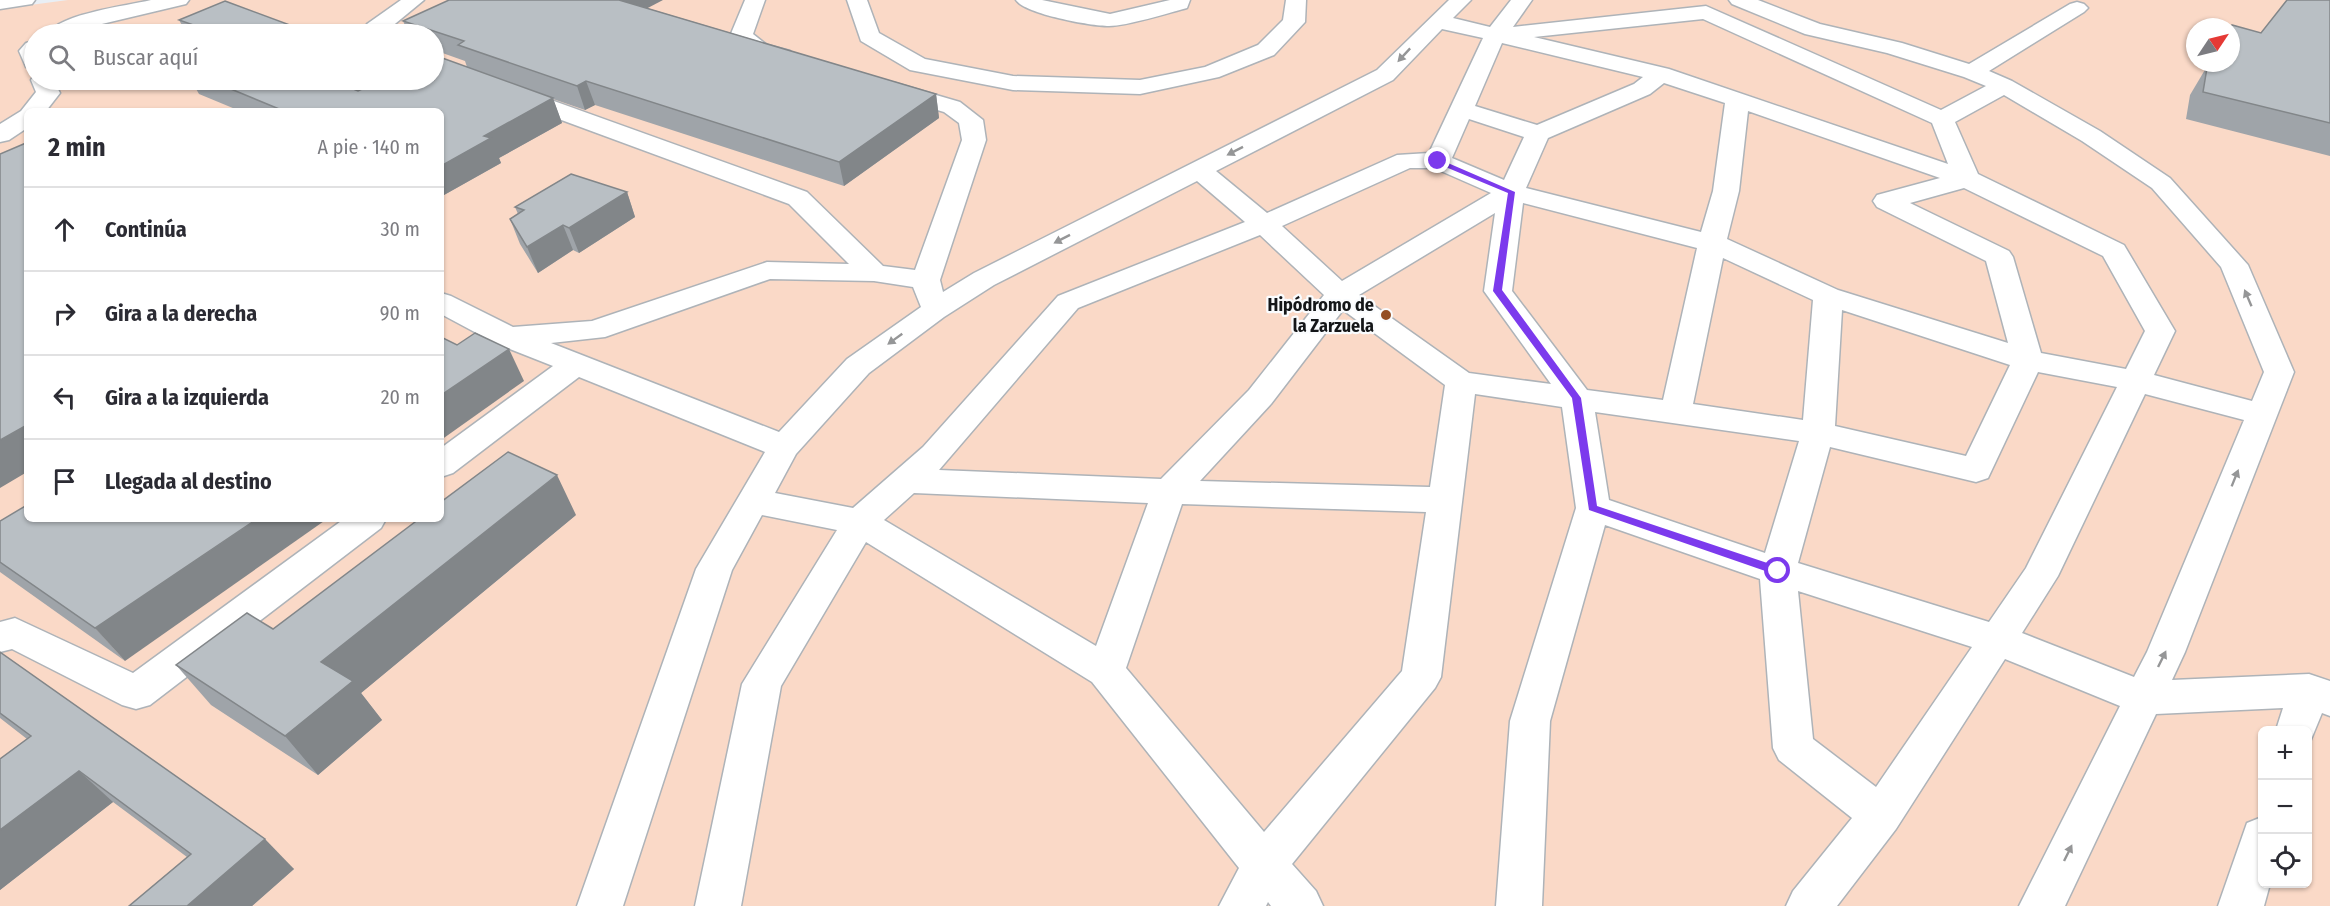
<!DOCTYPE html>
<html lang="es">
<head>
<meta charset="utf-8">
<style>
	body { margin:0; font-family:"Fira Sans Condensed",sans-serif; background:#f7f7f7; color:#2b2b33 }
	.controls { position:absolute; right:18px; bottom:18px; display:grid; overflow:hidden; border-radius:9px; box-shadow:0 2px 4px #0004 }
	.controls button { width:54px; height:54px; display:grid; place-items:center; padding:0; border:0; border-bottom:2px solid #e1e1e2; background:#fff; color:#2b2b33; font:30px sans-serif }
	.compass { position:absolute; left:2186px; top:18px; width:54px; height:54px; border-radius:50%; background:#fff; box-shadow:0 2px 4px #0004; rotate:55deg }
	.stop { position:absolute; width:18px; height:18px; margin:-14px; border:4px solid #7c3aed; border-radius:50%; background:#fff }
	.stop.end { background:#7c3aed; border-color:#fff; box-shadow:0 2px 6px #0008 }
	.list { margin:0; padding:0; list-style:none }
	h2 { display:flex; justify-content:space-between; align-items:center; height:78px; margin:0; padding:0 24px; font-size:26px }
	h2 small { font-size:20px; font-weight:400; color:#7c7c81 }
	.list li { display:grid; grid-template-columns:39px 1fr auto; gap:18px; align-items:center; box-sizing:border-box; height:84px; padding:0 24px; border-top:2px solid #e1e1e2 }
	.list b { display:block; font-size:22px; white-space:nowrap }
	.list em { font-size:20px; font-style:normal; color:#7c7c81 }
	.icon { flex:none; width:33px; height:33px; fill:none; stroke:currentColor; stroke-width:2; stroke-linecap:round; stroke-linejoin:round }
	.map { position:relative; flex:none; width:2330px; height:906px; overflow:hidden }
	.search { position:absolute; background:#fff; box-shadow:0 2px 4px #0004; left:24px; top:24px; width:420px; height:66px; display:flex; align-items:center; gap:15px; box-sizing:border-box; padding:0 21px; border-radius:33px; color:#7c7c81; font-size:22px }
	.panel { position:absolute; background:#fff; box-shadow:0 2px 4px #0004; left:24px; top:108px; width:420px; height:414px; border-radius:9px }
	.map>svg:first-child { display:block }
	.green { fill:#fad9c7; fill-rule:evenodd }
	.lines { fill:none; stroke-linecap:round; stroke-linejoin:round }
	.minor-casing { stroke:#aeb3b8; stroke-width:3 }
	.minor { fill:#fff; fill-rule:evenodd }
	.wall { fill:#9fa4a9 }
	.shaded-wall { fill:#828689 }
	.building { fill:#b9bfc4; stroke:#828689; stroke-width:1.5 }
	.oneway { fill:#959697 }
	.route { fill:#7c3aed }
	.poi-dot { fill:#944f24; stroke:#fafcfe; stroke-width:2 }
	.labels { text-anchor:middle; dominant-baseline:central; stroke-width:4.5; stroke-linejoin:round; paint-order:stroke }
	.poi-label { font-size:18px; font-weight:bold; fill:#141618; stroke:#fafcfe; text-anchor:end }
</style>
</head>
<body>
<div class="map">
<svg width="2330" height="906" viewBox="0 0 2330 906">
	<rect width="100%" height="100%" fill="#e9eff5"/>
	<path class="green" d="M 68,0 L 2330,0 L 2330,906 L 0,906 L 0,9 ZM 2195,27 L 2231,27 L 2231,63 L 2195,63 ZM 34,34 L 434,34 L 434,80 L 34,80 ZM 27,111 L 441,111 L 441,519 L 27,519 ZM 2262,730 L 2308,730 L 2308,884 L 2262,884 Z"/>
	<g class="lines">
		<g class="minor-casing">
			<g id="minor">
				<polygon points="0,0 35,0 32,4 0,9"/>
				<path d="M 151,0 L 189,0 L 186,4 L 85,28 L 73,34 L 47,34 C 62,13 126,6 151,0 Z"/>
				<polygon points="401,0 424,0 390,28 395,34 367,34 364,29 367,24"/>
				<path d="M 745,0 L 765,0 L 753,34 L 767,45 L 790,51 L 793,56 L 790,61 C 770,66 742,53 730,36 Z"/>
				<polygon points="847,0 867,0 879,33 925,59 1013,76 1140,80 1205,67 1258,45 1283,20 1286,0 1306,0 1305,22 1274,55 1219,77 1140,94 1013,90 910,70 861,41"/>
				<path d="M 1016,0 L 1042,0 L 1110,14 L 1170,0 L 1190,0 L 1187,8 C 1168,13 1127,26 1109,26 C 1091,26 1025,14 1016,0 Z"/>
				<path d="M 1449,0 L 1471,0 L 1453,18 L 1490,27 L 1511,0 L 1532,0 L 1513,27 L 1706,6 L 1941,110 L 1986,86 L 1964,77 L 1887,53 L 1805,34 L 1732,4 L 1729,0 L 1758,0 L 1820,24 L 1902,43 L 1969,64 L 2070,4 L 2077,2 L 2084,4 L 2088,8 L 2084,12 L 1989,71 L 2012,81 L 2100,131 L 2170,178 L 2248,265 L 2294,372 L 2185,652 L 2172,680 L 2309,674 L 2330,681 L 2330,716 L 2322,713 L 2310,742 L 2308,743 L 2308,730 L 2276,730 L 2283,708 L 2156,714 L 2065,906 L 2019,906 L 2120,706 L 2005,659 L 1896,829 L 1837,906 L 1786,906 L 1793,891 L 1852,818 L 1779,760 L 1773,748 L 1760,579 L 1605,525 L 1550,721 L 1542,906 L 1496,906 L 1510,721 L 1576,508 L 1562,407 L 1475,394 L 1441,677 L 1435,688 L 1292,864 L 1316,891 L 1323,906 L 1271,906 L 1268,902 L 1266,906 L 1219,906 L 1239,868 L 1092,682 L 866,542 L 781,686 L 741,906 L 695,906 L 742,684 L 837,530 L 762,515 L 732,570 L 623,906 L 577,906 L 696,569 L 765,452 L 579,377 L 453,473 L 441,477 L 441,448 L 553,366 L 497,344 L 441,314 L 441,293 L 451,296 L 513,327 L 592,321 L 767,262 L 849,264 L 789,204 L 434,73 L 434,58 L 807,192 L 883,266 L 915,270 L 962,140 L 959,123 L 944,112 L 887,95 L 883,90 L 887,85 L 895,83 L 960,102 L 983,120 L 986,140 L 940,280 L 943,292 L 974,273 L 1377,70 ZM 1703,19 L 1932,123 L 1948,164 L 1669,69 L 1534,37 ZM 1442,29 L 1483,38 L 1429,153 L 1397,155 L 1267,213 L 1216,171 L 1393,80 ZM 1502,43 L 1643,77 L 1634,84 L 1537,125 L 1475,106 ZM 1664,83 L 1725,103 L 1713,191 L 1701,232 L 1526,188 L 1548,138 L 1650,94 ZM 2004,95 L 2082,141 L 2152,188 L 2221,267 L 2264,372 L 2252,401 L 2154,375 L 2175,331 L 2124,245 L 1978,174 L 1955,122 ZM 1748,111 L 1940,178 L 1877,195 L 1873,201 L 1877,207 L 1986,261 L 2008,343 L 1838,290 L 1727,239 L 1739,191 ZM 1469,119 L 1524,137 L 1504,180 L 1452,158 ZM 1410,168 L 1434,168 L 1491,193 L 1342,281 L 1282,226 ZM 1197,181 L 1245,222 L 1058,296 L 923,447 L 853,508 L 775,493 L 796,454 L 869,373 L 944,317 L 994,285 ZM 1964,188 L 2103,256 L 2145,331 L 2126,369 L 2041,353 L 2013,257 L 2009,251 L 1910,203 ZM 1523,203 L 1697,248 L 1663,400 L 1587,390 L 1512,291 ZM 1495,213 L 1484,291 L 1551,384 L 1469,373 L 1359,295 ZM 1260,235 L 1324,295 L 1249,390 L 1161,479 L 939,470 L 1078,308 ZM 1723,258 L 1813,300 L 1803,420 L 1693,404 ZM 770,279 L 874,281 L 913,287 L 921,307 L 847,359 L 779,432 L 551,343 L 605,337 ZM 1343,310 L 1445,385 L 1430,487 L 1200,481 L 1271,404 ZM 1842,310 L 2010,365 L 1966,456 L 1835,426 ZM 2038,372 L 2117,387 L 2026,568 L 1989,622 L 1798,563 L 1830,447 L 1976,482 L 1988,478 ZM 2145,394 L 2244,420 L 2147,652 L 2134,677 L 2022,633 L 2058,576 ZM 1595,412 L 1799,441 L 1765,553 L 1609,500 ZM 914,493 L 1148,503 L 1096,646 L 884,520 ZM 1182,504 L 1426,512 L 1402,671 L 1264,832 L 1126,668 ZM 1798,591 L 1972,647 L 1876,787 L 1813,739 Z"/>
				<polygon points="34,41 34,69 26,67 19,51 26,43"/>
				<polygon points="34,75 34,80 53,80 60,93 46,111 27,111 27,128 9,140 0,142 0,124 21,111 36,92 31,80"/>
				<polygon points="344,519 386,519 381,528 150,705 136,709 122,705 12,649 0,652 0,622 15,618 133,673"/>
				<polygon points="2262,817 2262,884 2270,884 2264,906 2218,906 2247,823"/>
			</g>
		</g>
		<use href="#minor" class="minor"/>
	</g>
	<g class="wall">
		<polygon points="2330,0 2330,156 2186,119 2190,95 2209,63 2231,63 2261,33"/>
		<polygon points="647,8 936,94 939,118 844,186 595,105 585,110 553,99 562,123 499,158 501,163 444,195 441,194 441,111 240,111 199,94 191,80 331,80 358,91 467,67 465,61 434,50 434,34 409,34 403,21"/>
		<polygon points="179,20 314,34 187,34"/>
		<polygon points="627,192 635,217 579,253 573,250 538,273 520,244 510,219 518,214 515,207"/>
		<polygon points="576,515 361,693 382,720 318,775 211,705 176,665"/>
		<polygon points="0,521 125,661 0,572"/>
		<polygon points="0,652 294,869 252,906 129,906 187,857 113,802 0,890 0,759 27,739 0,718"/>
	</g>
	<g class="shaded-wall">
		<polygon points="616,0 663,0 623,21"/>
		<polygon points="586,81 595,105 585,110 577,86"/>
		<polygon points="936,94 939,118 844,186 839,162"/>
		<polygon points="553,98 562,123 499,158 501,163 444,195 441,188 441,166 484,136"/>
		<polygon points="627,192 635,217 579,253 569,228"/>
		<polygon points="563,225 573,250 538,273 527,247"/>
		<polygon points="509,349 524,381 441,440 441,395"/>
		<polygon points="27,425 27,472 0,488 0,440"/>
		<polygon points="557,475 576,515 361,693 382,720 318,775 285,736 321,662"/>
		<polygon points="257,519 327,519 125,661 95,628"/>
		<polygon points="79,771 113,802 0,890 0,830"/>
		<polygon points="265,839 294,869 252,906 187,906"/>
	</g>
	<g class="building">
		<polygon points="449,0 619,0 936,94 839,162 586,81 577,86 458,45 464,41 403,21"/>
		<polygon points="2287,0 2330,0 2330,123 2203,92 2207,68 2210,63 2231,63 2231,27 2232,25 2261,33"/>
		<polygon points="225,1 314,34 219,34 179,20"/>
		<polygon points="434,55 553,98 484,136 491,138 441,166 441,111 284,111 209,80 331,80 358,91 382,80 434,80"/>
		<polygon points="26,143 27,144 27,425 0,440 0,154"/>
		<polygon points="571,174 627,192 569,228 563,225 527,247 510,219 524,210 515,207"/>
		<polygon points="475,333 509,349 441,395 441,337 457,345"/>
		<polygon points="508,452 557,475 321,662 353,681 285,736 176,665 247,613 273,629 419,519 441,519 441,502"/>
		<polygon points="27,505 27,519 257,519 95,628 0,562 0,521"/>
		<polygon points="0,652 265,839 187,906 129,906 191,854 79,771 0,830 0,759 31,736 0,713"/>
	</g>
	<defs><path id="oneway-solid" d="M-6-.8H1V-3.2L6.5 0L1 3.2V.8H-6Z" transform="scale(1.5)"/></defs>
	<g class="oneway">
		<use href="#oneway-solid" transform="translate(1404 55) rotate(133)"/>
		<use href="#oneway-solid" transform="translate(1235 151) rotate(153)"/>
		<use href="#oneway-solid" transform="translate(1062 239) rotate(153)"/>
		<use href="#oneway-solid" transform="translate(2248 298) rotate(-113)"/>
		<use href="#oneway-solid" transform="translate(895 339) rotate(144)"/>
		<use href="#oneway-solid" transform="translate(2235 478) rotate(-68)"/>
		<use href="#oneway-solid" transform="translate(2162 659) rotate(-64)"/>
		<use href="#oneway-solid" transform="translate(2068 853) rotate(-64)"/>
	</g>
	<polygon class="route" points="1436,160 1441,160 1515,192 1502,290 1581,398 1597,506 1782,568 1782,574 1774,574 1589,510 1572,398 1493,291 1508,193 1436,163"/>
	<circle class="poi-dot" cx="1386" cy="315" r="6"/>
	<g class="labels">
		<g class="poi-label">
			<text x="1374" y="305">Hipódromo de<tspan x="1374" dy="21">la Zarzuela</tspan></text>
		</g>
	</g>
</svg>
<div class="controls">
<button>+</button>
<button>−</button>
<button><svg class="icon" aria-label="locate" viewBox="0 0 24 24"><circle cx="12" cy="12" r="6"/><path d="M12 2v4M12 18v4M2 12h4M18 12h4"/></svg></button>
</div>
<svg class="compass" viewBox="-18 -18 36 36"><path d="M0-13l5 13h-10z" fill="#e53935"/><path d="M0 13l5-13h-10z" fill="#7c7c81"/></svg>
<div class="stop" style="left:1778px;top:571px"></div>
<div class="stop end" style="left:1438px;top:161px"></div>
<div class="search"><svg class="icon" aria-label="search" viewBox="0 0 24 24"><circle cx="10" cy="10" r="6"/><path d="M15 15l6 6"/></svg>Buscar aquí</div>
<section class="panel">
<h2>2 min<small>A pie · 140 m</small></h2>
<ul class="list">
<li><svg class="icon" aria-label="ahead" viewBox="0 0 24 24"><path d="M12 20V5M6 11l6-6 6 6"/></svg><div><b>Continúa</b></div><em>30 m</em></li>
<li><svg class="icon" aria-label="right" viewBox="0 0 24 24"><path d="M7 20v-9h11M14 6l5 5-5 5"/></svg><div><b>Gira a la derecha</b></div><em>90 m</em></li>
<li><svg class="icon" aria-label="left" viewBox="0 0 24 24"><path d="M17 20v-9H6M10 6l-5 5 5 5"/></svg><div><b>Gira a la izquierda</b></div><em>20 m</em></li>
<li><svg class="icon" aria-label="arrive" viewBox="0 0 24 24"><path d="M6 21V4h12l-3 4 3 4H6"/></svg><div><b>Llegada al destino</b></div></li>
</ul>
</section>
</div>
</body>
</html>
